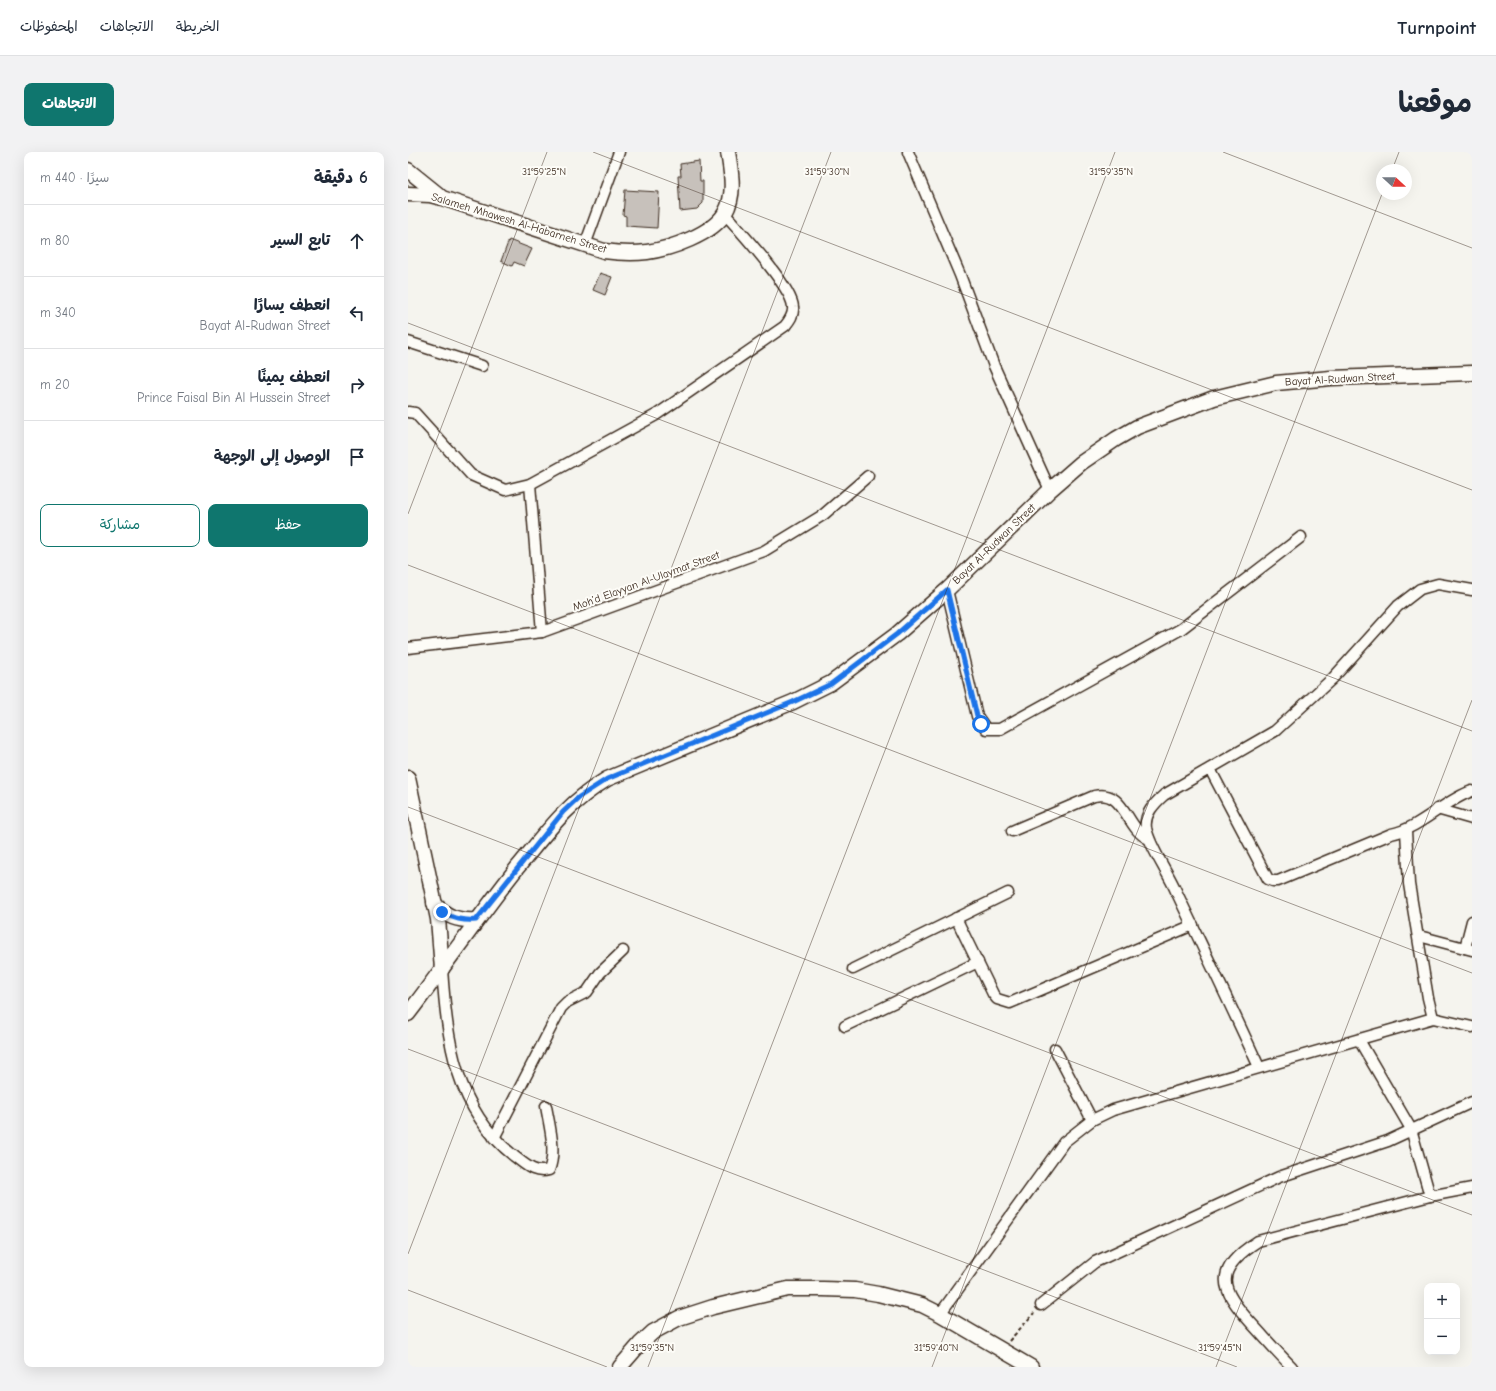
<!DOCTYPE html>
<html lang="ar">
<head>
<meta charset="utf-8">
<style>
	body { margin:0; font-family:"Comic Neue","Playpen Sans Arabic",sans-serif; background:#f2f2f3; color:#1f2937; direction:rtl }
	.controls { position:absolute; right:12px; bottom:12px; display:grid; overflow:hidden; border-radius:8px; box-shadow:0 4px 16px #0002 }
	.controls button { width:36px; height:36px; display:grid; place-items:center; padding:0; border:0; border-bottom:1px solid #e0e1e3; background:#fff; color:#1f2937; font:20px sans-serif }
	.compass { position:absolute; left:968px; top:12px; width:36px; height:36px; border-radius:50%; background:#fff; box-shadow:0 4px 16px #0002; rotate:111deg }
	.stop { position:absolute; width:12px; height:12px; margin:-9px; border:3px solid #1a73e8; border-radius:50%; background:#fff }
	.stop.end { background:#1a73e8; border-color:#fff; box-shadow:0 1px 4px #0008 }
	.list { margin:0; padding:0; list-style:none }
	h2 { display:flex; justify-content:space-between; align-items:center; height:52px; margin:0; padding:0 16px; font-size:17px }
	h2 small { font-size:13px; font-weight:400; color:#747a83 }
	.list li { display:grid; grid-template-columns:26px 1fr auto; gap:12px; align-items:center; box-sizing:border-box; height:72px; padding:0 16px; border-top:1px solid #e0e1e3 }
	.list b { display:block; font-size:15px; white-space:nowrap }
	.list p { margin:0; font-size:13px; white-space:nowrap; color:#747a83 }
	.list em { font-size:13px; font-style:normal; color:#747a83 }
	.actions { display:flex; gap:8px; padding:12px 16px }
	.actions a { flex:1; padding:9px 0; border:1px solid #0f766e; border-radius:8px; text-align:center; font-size:14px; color:#0f766e }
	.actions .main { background:#0f766e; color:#fff }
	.icon { flex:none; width:22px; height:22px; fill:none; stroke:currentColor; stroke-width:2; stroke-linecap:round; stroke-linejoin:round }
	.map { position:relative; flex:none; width:1064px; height:1215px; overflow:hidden; direction:ltr; border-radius:8px }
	header { display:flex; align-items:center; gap:24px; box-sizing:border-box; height:56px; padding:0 20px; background:#fff; border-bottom:1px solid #e0e1e3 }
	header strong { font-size:19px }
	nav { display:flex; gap:22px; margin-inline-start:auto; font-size:14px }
	.intro { display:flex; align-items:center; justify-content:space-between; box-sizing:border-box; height:96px; padding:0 24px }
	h1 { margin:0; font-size:28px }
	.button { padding:10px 18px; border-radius:8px; background:#0f766e; color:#fff; font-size:14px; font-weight:700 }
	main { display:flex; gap:24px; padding:0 24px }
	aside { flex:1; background:#fff; border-radius:8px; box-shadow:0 4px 16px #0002 }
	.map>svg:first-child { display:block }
	.building { fill:#c7c1bb; stroke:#3b2a1e }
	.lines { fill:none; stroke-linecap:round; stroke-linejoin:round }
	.street-casing { stroke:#3b2a1e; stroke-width:13 }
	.secondary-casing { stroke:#3b2a1e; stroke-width:17 }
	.path { stroke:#3b2a1e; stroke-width:2; stroke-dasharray:4 3; stroke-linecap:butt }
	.street { stroke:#fdfcf7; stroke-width:10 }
	.secondary { stroke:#fdfcf7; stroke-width:14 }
	.route { stroke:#1a73e8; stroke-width:5 }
	.ticks { fill:none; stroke:#3b2a1e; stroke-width:1; stroke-opacity:0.45 }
	.labels { text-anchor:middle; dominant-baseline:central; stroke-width:4; stroke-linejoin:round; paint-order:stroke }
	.street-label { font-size:11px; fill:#3b2a1e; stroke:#fdfcf7 }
	.ticks-label { font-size:10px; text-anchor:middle; fill:#3b2a1e; stroke:#fdfcf7; stroke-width:4; stroke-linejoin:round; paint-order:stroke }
</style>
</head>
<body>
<header>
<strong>Turnpoint</strong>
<nav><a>الخريطة</a><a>الاتجاهات</a><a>المحفوظات</a></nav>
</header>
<div class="intro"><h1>موقعنا</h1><a class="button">الاتجاهات</a></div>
<main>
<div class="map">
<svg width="1064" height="1215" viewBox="0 0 1064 1215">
	<rect width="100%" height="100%" fill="#f5f4ee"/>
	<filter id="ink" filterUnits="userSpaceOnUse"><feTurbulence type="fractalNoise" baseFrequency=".025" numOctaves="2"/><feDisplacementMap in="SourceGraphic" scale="8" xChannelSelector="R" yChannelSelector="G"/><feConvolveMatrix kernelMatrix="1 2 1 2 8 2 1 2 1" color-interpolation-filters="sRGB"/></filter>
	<g filter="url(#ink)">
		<g class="building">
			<polygon points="291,9 292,29 295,29 295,51 289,57 272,59 270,24 273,24 272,12"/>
			<polygon points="217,38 251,40 249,76 218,74 218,64 215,63"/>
			<polygon points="101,88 124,97 116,114 106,110 104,114 93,109"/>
			<polygon points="192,121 204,125 197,143 185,138"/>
		</g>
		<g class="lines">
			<g class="street-casing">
				<g id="street">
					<polyline points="500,0 552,123 586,214 642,338"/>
					<polyline points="177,93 211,0"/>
					<polyline points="0,190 74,214"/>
					<path d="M 0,260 L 7,261 L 63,323 L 97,338 L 122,332 L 248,263 L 377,174 C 381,169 386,163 385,155 C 384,135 332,79 317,62"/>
					<polyline points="122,332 134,480"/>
					<polyline points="539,438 569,564 578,577 592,577 773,477 893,385"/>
					<polyline points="0,496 134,480 356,399 415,363 460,324"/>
					<path d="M 802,617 L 860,727 L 865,729 L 870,729 L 983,682 C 1013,676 1035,649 1064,639"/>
					<polyline points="1029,657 1064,667"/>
					<path d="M 604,679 L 686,644 C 718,637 717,677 741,687"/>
					<polyline points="998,679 1001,732 1020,846 1025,866"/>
					<polyline points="548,766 585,842 589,847 602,851 785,773"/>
					<polyline points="1011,784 1064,798"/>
					<polyline points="1057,796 1064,769"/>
					<path d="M 34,817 C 39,888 47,957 106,1004 C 118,1013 126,1022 141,1018 C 149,999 141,973 138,954"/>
					<polyline points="445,817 600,741"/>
					<polyline points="437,874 570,810"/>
					<polyline points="951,888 1003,977 1022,1044"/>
					<polyline points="647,897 684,968"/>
					<path d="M 851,915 C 824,856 796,798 768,739 C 760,720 742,696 738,676 C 736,662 746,652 756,643 L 867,579 L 925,526 L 990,454 L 1012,437 L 1030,432 L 1064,438"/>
					<polyline points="86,986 153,856 159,850 179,840 192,821 215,799"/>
					<polyline points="633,1153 687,1110 871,1025 980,989 1064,950"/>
					<polyline points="532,1162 656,990 684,968 705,958 1025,866 1064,875"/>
					<path d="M 884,1215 C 870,1201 857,1186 844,1172 C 811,1136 805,1118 850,1089 L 1022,1044 L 1064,1036"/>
				</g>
			</g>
			<g class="secondary-casing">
				<g id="secondary">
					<polyline points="0,18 31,43"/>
					<path d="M 0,42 L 22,43 L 34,46 L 196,99 C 210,101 224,102 239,100 C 262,97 305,82 317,61 C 328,42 323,20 320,0"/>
					<polyline points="0,626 30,767 34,817"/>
					<path d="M 26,751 C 38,765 50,769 68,768"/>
					<path d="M 0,862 C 37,814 71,764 109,716 C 139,680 158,652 199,627 L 385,550 L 423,531 L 489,482 L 539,438 L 642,338 L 673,311 L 708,287 L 729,275 L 806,246 L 868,231 L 923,226 L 1064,221"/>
					<polyline points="212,1215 232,1192 245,1180 271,1166 305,1155 380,1137 415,1137 447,1138 470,1142 514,1153 532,1162 623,1215"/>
				</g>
			</g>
			<polyline class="path" points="601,1189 626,1161"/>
			<use href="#street" class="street"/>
			<use href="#secondary" class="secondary"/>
		</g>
	</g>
	<g class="lines" filter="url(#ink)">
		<path class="route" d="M 34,760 C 46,767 55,769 68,768 L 155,660 L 171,645 L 199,627 L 385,550 L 423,532 L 489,482 L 539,438 L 569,564 L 573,572"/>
	</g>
	<path class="ticks" d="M 185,0 L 1064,338M 815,0 L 1064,96M 984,18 L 991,0M 0,171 L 1064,579M 0,362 L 139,0M 0,413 L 1064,821M 0,655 L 1064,1063M 0,897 L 829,1215M 0,1102 L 423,0M 0,1138 L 199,1215M 240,1215 L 707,0M 524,1215 L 974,42M 808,1215 L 1064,548"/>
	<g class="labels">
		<g class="street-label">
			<text transform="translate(111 71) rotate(17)">Salameh Mhawesh Al-Habarneh Street</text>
			<text transform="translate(932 227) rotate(-3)">Bayat Al-Rudwan Street</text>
			<text transform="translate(586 392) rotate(-44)">Bayat Al-Rudwan Street</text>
			<text transform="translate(238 429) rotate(-20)">Moh’d Elayyan Al-Ulaymat Street</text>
		</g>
	</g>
	<g class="ticks-label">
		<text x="136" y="23">31°59'25"N</text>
		<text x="419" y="23">31°59'30"N</text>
		<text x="703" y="23">31°59'35"N</text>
		<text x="244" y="1199">31°59'35"N</text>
		<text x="528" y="1199">31°59'40"N</text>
		<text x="812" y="1199">31°59'45"N</text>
	</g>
</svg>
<div class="controls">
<button>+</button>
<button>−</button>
</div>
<svg class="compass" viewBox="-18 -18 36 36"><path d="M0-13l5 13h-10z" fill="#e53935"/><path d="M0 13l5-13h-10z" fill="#747a83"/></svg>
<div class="stop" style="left:573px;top:572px"></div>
<div class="stop end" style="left:34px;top:760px"></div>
</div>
<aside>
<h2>6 دقيقة<small>سيرًا · 440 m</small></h2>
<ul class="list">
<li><svg class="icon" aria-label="ahead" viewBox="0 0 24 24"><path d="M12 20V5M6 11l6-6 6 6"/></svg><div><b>تابع السير</b></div><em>80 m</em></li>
<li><svg class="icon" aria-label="left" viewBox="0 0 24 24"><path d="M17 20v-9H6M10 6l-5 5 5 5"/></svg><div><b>انعطف يسارًا</b><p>Bayat Al-Rudwan Street</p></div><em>340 m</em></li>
<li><svg class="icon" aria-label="right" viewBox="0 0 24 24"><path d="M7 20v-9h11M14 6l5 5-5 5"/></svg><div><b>انعطف يمينًا</b><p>Prince Faisal Bin Al Hussein Street</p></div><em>20 m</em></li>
<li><svg class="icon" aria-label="arrive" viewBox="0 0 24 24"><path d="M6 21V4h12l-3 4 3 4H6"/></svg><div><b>الوصول إلى الوجهة</b></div></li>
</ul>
<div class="actions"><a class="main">حفظ</a><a>مشاركة</a></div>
</aside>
</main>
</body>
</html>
